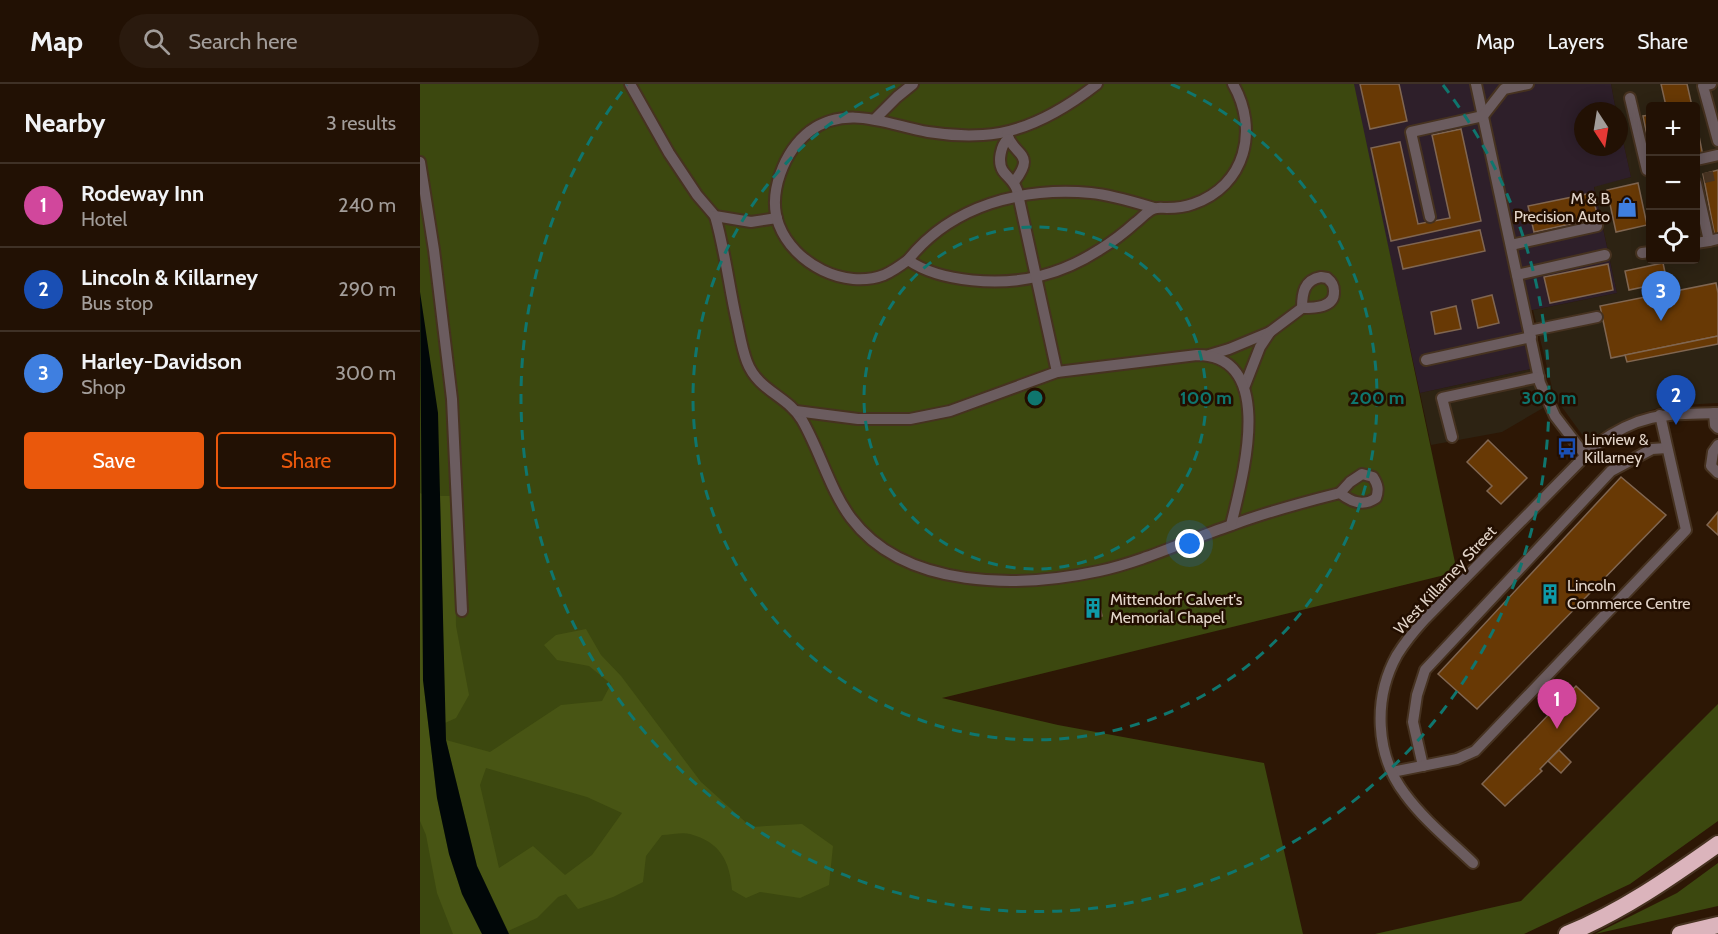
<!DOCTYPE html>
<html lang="en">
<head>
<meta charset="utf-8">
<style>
	body { margin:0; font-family:Cabin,sans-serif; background:#2a1a0e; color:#f1f3f6 }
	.controls { position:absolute; right:18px; top:18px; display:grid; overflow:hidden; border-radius:6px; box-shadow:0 3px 15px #0003 }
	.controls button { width:54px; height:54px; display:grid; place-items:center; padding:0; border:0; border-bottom:2px solid #3f3126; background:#221104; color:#f1f3f6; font:30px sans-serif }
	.compass { position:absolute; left:1154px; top:18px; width:54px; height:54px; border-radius:50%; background:#221104; box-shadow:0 3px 15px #0003; rotate:168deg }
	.you { position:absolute; left:770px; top:460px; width:21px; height:21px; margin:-15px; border:4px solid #fff; border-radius:50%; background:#1a73e8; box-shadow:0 0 0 9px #1a73e833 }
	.badge { display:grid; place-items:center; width:39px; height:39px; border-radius:50%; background:#ea580c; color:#fff; font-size:20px; font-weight:700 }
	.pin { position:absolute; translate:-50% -50px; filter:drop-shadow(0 2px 3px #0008) }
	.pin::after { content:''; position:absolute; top:32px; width:21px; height:18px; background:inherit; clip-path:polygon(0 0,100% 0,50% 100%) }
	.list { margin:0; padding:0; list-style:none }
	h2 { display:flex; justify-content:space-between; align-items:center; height:78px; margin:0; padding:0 24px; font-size:26px }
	h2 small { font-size:20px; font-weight:400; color:#a29d9a }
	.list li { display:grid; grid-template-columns:39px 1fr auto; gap:18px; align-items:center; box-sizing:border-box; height:84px; padding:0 24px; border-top:2px solid #3f3126 }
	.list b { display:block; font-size:22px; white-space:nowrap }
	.list p { margin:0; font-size:20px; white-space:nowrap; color:#a29d9a }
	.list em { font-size:20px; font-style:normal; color:#a29d9a }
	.actions { display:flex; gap:12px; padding:18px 24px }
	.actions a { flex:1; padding:14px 0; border:2px solid #ea580c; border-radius:6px; text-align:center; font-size:21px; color:#ea580c }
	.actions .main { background:#ea580c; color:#fff }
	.icon { flex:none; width:33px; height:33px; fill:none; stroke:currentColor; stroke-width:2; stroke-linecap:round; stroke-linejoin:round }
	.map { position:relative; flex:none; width:1298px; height:850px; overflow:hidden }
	header { display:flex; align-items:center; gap:36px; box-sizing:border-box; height:84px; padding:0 30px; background:#221104; border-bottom:2px solid #3f3126 }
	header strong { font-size:28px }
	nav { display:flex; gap:33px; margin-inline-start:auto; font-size:21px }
	.search { width:420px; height:54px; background:#2a1a0e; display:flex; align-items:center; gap:15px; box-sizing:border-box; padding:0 21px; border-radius:33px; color:#a29d9a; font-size:22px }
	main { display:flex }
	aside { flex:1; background:#221104 }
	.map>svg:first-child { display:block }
	.commercial { fill:#2d2313; fill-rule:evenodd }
	.industrial { fill:#2e1f2a }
	.green { fill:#3c480f }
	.forest { fill:#485514; fill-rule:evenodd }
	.water { fill:#010708 }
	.building { fill:#683905; stroke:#806651; stroke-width:1.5 }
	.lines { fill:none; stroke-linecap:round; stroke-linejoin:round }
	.minor-tunnel { stroke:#483422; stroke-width:10; stroke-dasharray:10 5; stroke-linecap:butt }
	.minor-casing { stroke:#463220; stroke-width:14 }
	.highway-casing { stroke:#463220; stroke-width:20 }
	.minor { stroke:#6b5c5f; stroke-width:10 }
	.highway { stroke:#dbb4bc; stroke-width:16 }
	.ring { fill:none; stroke:#0f766e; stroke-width:3; stroke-dasharray:10 8 }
	.labels { text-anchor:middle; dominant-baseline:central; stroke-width:5; stroke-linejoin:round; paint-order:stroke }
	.poi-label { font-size:16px; fill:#e3d5c9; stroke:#220e00; text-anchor:start }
	.street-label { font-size:16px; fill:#e3d5c9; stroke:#220e00 }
	.centre { fill:#0f766e; stroke:#220e00; stroke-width:3 }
	.ring-label { font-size:18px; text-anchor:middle; font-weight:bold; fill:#0f766e; stroke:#220e00; stroke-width:5; stroke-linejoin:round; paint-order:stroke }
</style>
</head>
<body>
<header>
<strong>Map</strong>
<div class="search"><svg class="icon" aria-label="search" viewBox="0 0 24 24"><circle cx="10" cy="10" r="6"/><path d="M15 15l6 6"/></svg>Search here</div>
<nav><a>Map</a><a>Layers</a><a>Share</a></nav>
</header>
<main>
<aside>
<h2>Nearby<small>3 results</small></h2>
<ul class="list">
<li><span class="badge" style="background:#d1479c">1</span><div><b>Rodeway Inn</b><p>Hotel</p></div><em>240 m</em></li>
<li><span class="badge" style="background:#1a4fb4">2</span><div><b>Lincoln &amp; Killarney</b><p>Bus stop</p></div><em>290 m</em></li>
<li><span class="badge" style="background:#3f7fe0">3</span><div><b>Harley-Davidson</b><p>Shop</p></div><em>300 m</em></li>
</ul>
<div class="actions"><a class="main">Save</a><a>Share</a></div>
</aside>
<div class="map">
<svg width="1298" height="850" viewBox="0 0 1298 850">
	<rect width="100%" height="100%" fill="#2d1705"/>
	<g class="commercial">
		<path d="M 1191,0 L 1298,0 L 1298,319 L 1245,322 L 1222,329 L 1166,356 L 1134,312 L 1113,226 L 1197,209 L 1174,102 L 1211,93 L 1199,39 L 1199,27 L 1196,27 ZM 1230,22 L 1276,22 L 1276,176 L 1230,176 Z"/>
		<polygon points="1111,285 1123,324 1082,348 1011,361 1000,309"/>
	</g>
	<polygon class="industrial" points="932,0 1191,0 1196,27 1163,27 1163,63 1199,63 1199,39 1211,93 1174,103 1197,209 1098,229 1111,285 1000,309"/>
	<g class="green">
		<polygon points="0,0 934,0 1037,488 522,614 638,641 844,679 883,850 0,850"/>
		<polygon points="1298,620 1298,737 1210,800 1104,850 955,850 1101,817"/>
		<polygon points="1298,779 1298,822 1175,850 1257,809"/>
	</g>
	<g class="forest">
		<polygon points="0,409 2,410 3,596 17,714 29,770 42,810 62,850 33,850 17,809 6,751 0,737"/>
		<polygon points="20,412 34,412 36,542 49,611 36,634 25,639"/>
		<path d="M 166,545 L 181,571 L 201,592 L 281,698 L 331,743 L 382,740 L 413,762 L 409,801 L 380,814 L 340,808 L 326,814 L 312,806 C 310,777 300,758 270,750 C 262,748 251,751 242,751 L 226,772 L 223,798 L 193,813 L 158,825 L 146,810 L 138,813 L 117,834 L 88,847 L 57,782 L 26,656 L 70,668 L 141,621 L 182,617 L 191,600 L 169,582 L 137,576 L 124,561 L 136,551 ZM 66,684 L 167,713 L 202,729 L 172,771 L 145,791 L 113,762 L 79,784 L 60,701 Z"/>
	</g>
	<polygon class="water" points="0,208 18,329 26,656 57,782 89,850 62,850 42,810 29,770 17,714 3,596"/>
	<g class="building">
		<polygon points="940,0 979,0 987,37 950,45"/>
		<polygon points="1241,0 1267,0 1272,22 1246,22"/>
		<polygon points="1230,31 1230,56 1228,57 1223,32"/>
		<polygon points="1276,37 1283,72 1276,73"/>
		<polygon points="1041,45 1061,137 971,157 951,64 980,58 998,140 1030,134 1012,51"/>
		<polygon points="1298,86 1298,152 1295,153 1283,90"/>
		<polygon points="1218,99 1227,141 1196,148 1187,106"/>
		<polygon points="1172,109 1178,134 1114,148 1108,122"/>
		<polygon points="1060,146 1065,167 983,185 978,163"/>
		<polygon points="1243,179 1247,198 1209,206 1205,187"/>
		<polygon points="1188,180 1193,206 1130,219 1124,193"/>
		<polygon points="1296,199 1298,209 1298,252 1191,274 1180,222"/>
		<polygon points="1072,211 1079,239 1058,244 1052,216"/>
		<polygon points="1036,222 1041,245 1015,250 1011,228"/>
		<polygon points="1298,252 1298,260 1207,278 1205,271"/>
		<polygon points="1068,356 1107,394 1081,420 1067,407 1072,402 1047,378"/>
		<polygon points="1201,393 1246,431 1057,625 1018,590"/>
		<polygon points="1298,428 1298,451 1287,441"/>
		<polygon points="678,514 682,532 668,535 665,517"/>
		<polygon points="1156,602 1179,624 1120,685 1122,687 1085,722 1062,700"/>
		<polygon points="1139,666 1151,678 1141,689 1128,677"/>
	</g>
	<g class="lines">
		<polyline class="minor-tunnel" points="1284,94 1298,91"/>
		<g class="minor-casing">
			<g id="minor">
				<polyline points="210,0 249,69 277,111 295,132 331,138 357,134"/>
				<path d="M 677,0 C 645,25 605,49 563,51 C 545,52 526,51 508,48 C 468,41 428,20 390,47 C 364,67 347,110 359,141 C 374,180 425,206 464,191 C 473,187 480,182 488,176 C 521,199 582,202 620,192 C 640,187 662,177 679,166 C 692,158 704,149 715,139 C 721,135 727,127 733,125 C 737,123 742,124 747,124 C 756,124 765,123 773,120 C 826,102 839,45 813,0"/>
				<polyline points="1056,0 1120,299 1135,332 1165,371"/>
				<polyline points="1291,0 1283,2 1298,57"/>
				<polyline points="1210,14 1227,86 1230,85"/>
				<polyline points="456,34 477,13 493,0"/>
				<path d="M 587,50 C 594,73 617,68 594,98"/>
				<path d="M 588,55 C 581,61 577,78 583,87 C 588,94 594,97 597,106 L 637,288"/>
				<polyline points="1276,76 1298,71"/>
				<polyline points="0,78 14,166 32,315 42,527"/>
				<polyline points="1276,99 1289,157 1298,155"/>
				<path d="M 295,132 C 305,166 309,203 317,238 C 320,252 322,265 327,278 C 338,307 368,312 382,336 C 400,367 410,406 431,434 C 485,506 600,504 679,487 C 725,477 767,456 812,441 C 847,428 884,418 920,409"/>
				<polyline points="1010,133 991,48 1063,32 1084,5 1108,0"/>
				<polyline points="1276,159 1289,157"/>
				<polyline points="1091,161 1177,142"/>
				<polyline points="1222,169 1230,168"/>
				<path d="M 488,176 C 532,121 602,103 671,109 C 692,111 714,118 734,124"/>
				<polyline points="1097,191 1185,171"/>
				<path d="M 901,193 L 907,194 C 912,198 914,201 914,207 C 915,224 894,224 882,224 C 882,209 884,196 901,193 Z"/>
				<polyline points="1109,247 1177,233"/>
				<polyline points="789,271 809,265 850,248"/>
				<polyline points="1006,276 1111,253"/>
				<polyline points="824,304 840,263 850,248 882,224"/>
				<path d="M 376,327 L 438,335 L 490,335 L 530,327 L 637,288 L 777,271 C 858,271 822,395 811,441"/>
				<polyline points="1294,329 1295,341 1298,344"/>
				<polyline points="1032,353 1022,314 1119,293"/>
				<polyline points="1298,361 1293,368 1291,382 1298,389"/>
				<path d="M 942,390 L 953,393 C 958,401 959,406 956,414 C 943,423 931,418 920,409 L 930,398 Z"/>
				<polyline points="1003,682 993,638 997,611 1005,586 1191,387 1232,365 1247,364"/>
				<polyline points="972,688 1037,675 1055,667 1266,446 1240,331"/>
				<path d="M 1053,779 C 1030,757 1004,736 985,710 C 955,671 953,614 977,571 C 985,558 995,546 1005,535 L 1176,361 C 1219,329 1247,330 1298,329"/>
			</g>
		</g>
		<g class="highway-casing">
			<g id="highway">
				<path d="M 1147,850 C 1201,828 1250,794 1298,760"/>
				<polyline points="1260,850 1298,841"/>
			</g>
		</g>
		<use href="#minor" class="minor"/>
		<use href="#highway" class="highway"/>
	</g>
	<g class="ring">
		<circle cx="615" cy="314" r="171"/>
		<path d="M751 0A342 342 0 1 1 479 0"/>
		<path d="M1023 1A514 514 0 1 1 207 1"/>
	</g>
	<defs>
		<g id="shop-bare" transform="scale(1.62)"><path d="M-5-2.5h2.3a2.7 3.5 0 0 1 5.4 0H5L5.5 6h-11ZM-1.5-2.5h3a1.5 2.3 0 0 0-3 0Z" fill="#3f7fe0" stroke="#220e00" stroke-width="2.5" paint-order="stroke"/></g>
		<g id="bus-bare" transform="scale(1.62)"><path d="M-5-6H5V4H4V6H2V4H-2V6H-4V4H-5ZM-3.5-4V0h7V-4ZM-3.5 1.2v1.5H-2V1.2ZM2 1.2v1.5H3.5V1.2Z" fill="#1a4fb4" stroke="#220e00" stroke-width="2.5" paint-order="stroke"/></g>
		<g id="building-bare" transform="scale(1.62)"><path d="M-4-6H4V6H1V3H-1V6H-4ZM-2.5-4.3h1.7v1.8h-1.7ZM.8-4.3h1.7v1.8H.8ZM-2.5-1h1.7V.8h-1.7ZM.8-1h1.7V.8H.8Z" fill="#0f9aa8" stroke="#220e00" stroke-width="2.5" paint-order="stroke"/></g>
	</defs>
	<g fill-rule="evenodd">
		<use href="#shop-bare" x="1207" y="123"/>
		<use href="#bus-bare" x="1147" y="364"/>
		<use href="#building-bare" x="1130" y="510"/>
		<use href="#building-bare" x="673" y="524"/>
	</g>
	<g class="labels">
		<g class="poi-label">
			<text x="1190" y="114" text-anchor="end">M &amp; B<tspan x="1190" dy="18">Precision Auto</tspan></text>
			<text x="1164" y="355">Linview &amp;<tspan x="1164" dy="18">Killarney</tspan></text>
			<text x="1147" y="501">Lincoln<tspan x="1147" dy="18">Commerce Centre</tspan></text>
			<text x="690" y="515">Mittendorf Calvert's<tspan x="690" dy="18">Memorial Chapel</tspan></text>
		</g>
		<g class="street-label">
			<text transform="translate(1025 496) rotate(-47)">West Killarney Street</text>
		</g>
	</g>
	<circle cx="615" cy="314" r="9" class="centre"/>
	<g class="ring-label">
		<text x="786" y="320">100 m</text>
		<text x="957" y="320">200 m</text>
		<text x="1129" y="320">300 m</text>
	</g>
</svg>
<div class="controls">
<button>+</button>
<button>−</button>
<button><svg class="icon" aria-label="locate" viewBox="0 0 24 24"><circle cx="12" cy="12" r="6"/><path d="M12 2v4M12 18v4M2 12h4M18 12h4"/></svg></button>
</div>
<svg class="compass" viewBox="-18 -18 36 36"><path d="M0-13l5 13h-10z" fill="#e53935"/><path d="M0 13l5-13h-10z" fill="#a29d9a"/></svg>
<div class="you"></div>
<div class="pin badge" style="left:1137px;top:645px;background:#d1479c">1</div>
<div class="pin badge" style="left:1256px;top:341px;background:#1a4fb4">2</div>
<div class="pin badge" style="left:1241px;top:237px;background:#3f7fe0">3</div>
</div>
</main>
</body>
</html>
